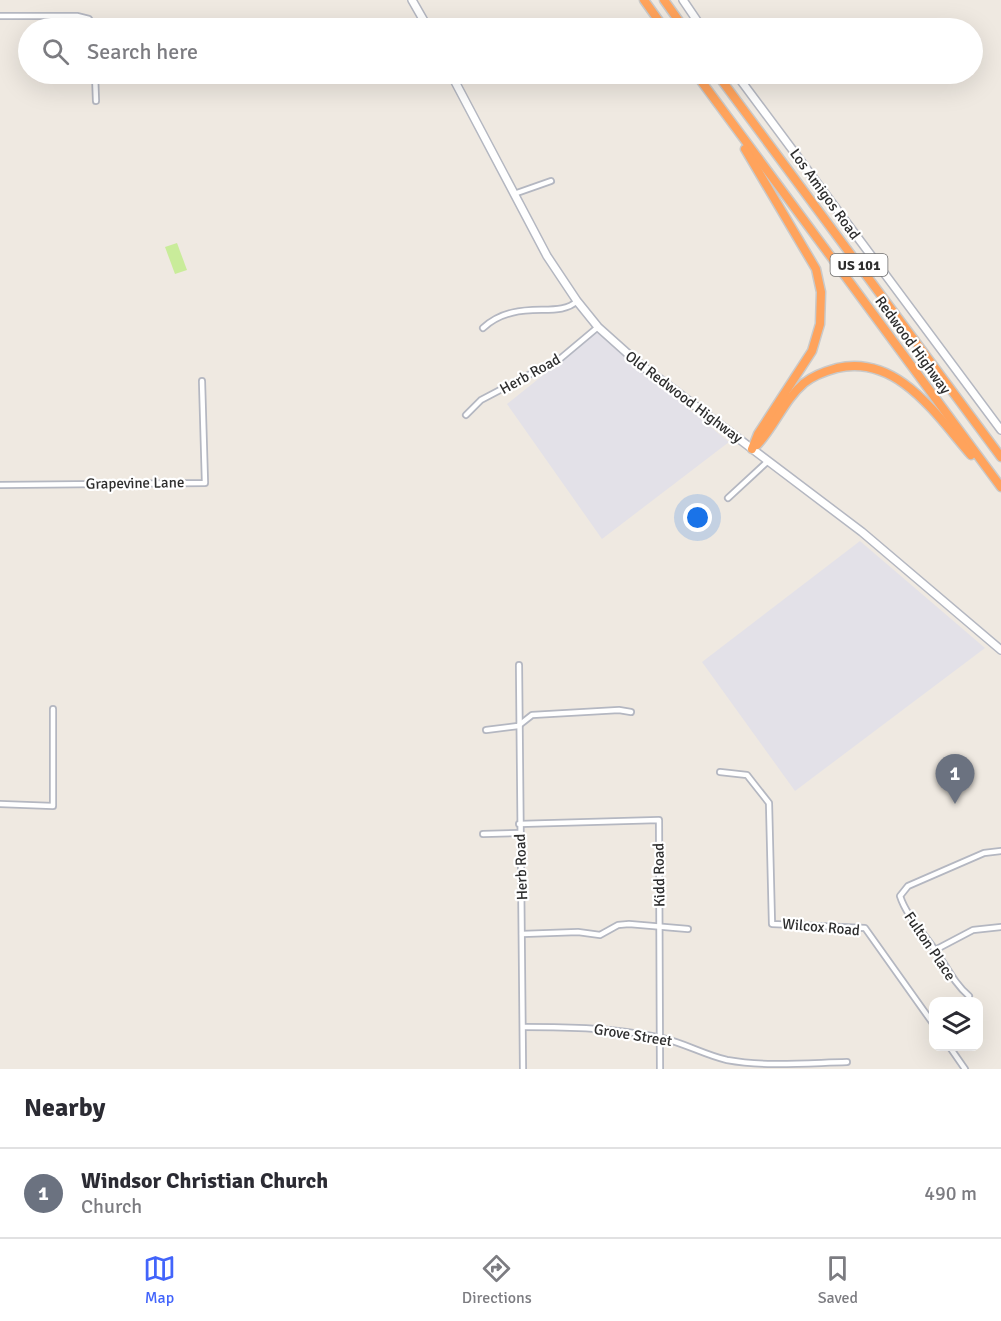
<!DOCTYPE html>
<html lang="en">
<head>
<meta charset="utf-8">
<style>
	body { margin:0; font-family:Signika,sans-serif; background:#f7f7f7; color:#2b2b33 }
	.controls { position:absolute; right:18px; bottom:18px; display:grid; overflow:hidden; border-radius:12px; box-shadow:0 6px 24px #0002 }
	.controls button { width:54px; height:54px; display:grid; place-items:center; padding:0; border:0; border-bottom:2px solid #e1e1e2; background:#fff; color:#2b2b33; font:30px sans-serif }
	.you { position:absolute; left:698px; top:518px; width:21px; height:21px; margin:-15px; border:4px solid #fff; border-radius:50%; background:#1a73e8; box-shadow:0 0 0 9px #1a73e833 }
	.badge { display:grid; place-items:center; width:39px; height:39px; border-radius:50%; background:#4264fb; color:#fff; font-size:20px; font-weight:700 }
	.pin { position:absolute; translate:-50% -50px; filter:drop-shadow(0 2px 3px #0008) }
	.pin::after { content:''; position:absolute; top:32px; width:21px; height:18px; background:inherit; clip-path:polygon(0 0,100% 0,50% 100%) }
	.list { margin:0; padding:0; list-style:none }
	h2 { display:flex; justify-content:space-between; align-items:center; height:78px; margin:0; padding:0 24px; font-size:26px }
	h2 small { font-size:20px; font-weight:400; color:#7c7c81 }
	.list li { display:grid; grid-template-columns:39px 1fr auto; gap:18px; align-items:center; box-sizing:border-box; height:90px; padding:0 24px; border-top:2px solid #e1e1e2 }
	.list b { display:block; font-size:22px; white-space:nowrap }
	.list p { margin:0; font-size:20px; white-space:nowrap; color:#7c7c81 }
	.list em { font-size:20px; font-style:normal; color:#7c7c81 }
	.icon { flex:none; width:33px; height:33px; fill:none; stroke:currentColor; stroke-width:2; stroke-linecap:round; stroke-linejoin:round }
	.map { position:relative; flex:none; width:1001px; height:1069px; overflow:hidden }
	.search { position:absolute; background:#fff; box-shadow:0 6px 24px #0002; left:18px; right:18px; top:18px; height:66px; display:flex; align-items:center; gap:15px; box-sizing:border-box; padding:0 21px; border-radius:33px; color:#7c7c81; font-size:22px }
	.sheet { height:168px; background:#fff }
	nav { display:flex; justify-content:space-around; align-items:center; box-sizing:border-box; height:84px; border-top:2px solid #e1e1e2; background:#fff; font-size:16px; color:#7c7c81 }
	nav a { display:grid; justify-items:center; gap:3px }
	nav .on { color:#4264fb }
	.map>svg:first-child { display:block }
	.industrial { fill:#e3e1e8 }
	.pitch { fill:#c9ec9a }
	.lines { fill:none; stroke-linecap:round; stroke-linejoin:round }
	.street-casing { stroke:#b4b7c1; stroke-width:8 }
	.secondary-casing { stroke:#b4b7c1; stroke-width:10 }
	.highway-casing { stroke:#c9c9c9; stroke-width:11 }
	.street { stroke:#fff; stroke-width:4.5 }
	.secondary { stroke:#fff; stroke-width:7 }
	.highway { stroke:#ffa35c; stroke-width:8 }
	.labels { text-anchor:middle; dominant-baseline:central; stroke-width:4.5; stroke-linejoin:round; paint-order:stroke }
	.shield { fill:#fff; stroke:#6d6d6d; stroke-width:1.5 }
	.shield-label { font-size:14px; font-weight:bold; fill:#2e2e2e }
	.street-label { font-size:15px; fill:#2e2e2e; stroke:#fff }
</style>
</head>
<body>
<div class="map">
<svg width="1001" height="1069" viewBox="0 0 1001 1069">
	<rect width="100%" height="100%" fill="#efe9e1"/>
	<g class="industrial">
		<polygon points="598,331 625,357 729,442 602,539 507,404"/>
		<polygon points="860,541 985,648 795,791 702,662"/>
	</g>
	<polygon class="pitch" points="177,243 187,270 175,274 165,247"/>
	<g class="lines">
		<g class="street-casing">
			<g id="street">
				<polyline points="0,16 77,16 89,19 94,28"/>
				<polyline points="95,74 96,101"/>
				<polyline points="514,194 551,181"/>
				<path d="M 483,328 C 517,297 558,320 577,301"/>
				<polyline points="466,415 481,400 561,358 598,327"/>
				<polyline points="0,485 205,483 202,381"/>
				<polyline points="728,498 768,461"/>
				<polyline points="519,665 523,1069"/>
				<polyline points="486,730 518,726 532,715 619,710 631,712"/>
				<polyline points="720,772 747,775 769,803 772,924 865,928 934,1025"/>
				<polyline points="0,804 53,806 53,709"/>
				<polyline points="519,824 659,820 660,1069"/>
				<polyline points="483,834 519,833"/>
				<polyline points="522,934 578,932 600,935 618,925 629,924 688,929"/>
				<polyline points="935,950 973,930 1001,927"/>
				<path d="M 969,996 C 953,982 946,965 933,947 C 922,931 906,915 900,896 L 908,886 L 984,853 L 1001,851"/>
				<path d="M 524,1027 C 570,1027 616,1028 662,1038 C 684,1043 705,1055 727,1060 C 766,1067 807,1063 847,1062"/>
				<polyline points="949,1046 965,1069"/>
			</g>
		</g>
		<g class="secondary-casing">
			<g id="secondary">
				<polyline points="412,0 428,28"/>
				<polyline points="683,0 702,28"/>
				<polyline points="451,74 547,256 577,301 598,327 636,361 862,532 1001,650"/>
				<polyline points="736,74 1001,430"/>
			</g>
		</g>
		<g class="highway-casing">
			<g id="highway">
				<polyline points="644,0 664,28"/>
				<polyline points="664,0 684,28"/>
				<polyline points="696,74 1001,487"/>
				<polyline points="717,74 1001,457"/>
				<polyline points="745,149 816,269 821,292 820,324 812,351 758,434 752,449"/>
				<path d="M 757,445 C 775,426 784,400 804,383 C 814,375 826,371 837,368 C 898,354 936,415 971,455"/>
			</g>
		</g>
		<use href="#street" class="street"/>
		<use href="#secondary" class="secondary"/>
		<use href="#highway" class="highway"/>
	</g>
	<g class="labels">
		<rect class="shield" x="830.5" y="254" width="57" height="22" rx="4.5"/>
		<g class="shield-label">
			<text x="859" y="265">US 101</text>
		</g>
		<g class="street-label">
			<text transform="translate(825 194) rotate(54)">Los Amigos Road</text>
			<text transform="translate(913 345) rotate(54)">Redwood Highway</text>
			<text transform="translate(530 374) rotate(-29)">Herb Road</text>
			<text transform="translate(684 397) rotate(37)">Old Redwood Highway</text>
			<text transform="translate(135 483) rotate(-1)">Grapevine Lane</text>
			<text transform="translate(521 867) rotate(-92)">Herb Road</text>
			<text transform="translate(659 875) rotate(-91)">Kidd Road</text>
			<text transform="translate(821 927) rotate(5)">Wilcox Road</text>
			<text transform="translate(930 946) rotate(56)">Fulton Place</text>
			<text transform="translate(633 1035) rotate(9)">Grove Street</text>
		</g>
	</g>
</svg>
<div class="controls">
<button><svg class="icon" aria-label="layers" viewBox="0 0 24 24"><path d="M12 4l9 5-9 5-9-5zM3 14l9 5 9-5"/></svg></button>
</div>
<div class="you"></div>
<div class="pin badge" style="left:955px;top:804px;background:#6b7280">1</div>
<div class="search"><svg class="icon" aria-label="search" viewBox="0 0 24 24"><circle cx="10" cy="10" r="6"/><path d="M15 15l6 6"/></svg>Search here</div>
</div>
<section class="sheet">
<h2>Nearby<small></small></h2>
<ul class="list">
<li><span class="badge" style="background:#6b7280">1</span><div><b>Windsor Christian Church</b><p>Church</p></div><em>490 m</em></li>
</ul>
</section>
<nav>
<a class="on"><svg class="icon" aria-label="map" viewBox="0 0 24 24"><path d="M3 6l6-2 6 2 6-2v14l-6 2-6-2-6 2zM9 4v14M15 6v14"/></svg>Map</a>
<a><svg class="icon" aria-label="directions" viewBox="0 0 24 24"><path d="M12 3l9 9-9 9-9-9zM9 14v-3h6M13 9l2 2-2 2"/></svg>Directions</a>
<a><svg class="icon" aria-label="saved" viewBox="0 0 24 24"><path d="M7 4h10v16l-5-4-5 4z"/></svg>Saved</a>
</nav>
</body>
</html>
